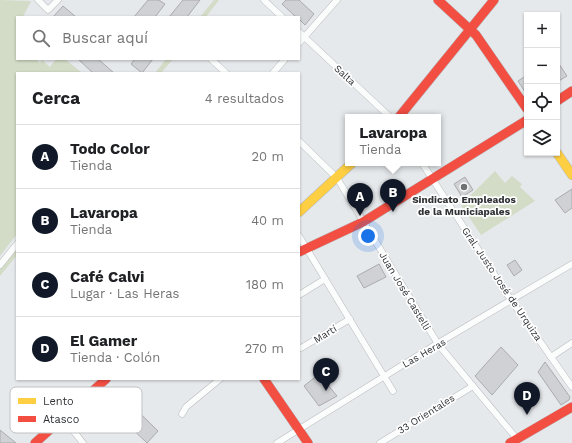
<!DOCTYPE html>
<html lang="es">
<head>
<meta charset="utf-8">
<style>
	body { margin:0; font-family:"Work Sans",sans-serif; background:#f2f2f2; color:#202124 }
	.controls { position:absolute; right:12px; top:12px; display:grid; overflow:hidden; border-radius:0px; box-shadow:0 1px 3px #0004 }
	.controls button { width:36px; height:36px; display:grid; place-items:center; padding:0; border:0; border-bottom:1px solid #e0e0e0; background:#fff; color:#202124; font:20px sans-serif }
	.you { position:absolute; left:368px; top:236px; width:14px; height:14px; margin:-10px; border:3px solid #fff; border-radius:50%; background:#1a73e8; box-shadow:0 0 0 6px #1a73e833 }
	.badge { display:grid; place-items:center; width:26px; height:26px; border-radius:50%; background:#111827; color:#fff; font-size:13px; font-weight:700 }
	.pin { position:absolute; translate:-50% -33px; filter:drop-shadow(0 1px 2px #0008) }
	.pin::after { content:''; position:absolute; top:21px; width:14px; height:12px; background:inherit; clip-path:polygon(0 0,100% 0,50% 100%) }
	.popup { position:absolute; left:345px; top:114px; width:96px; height:52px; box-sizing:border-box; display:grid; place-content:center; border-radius:0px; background:#fff; filter:drop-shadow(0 1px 3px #0005); font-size:13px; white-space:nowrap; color:#757577 }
	.popup b { font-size:15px; color:#202124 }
	.popup::after { content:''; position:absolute; left:50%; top:100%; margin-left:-8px; border:8px solid transparent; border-top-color:#fff }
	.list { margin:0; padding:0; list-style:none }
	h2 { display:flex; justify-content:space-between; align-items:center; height:52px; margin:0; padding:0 16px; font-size:17px }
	h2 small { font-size:13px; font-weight:400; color:#757577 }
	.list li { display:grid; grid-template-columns:26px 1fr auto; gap:12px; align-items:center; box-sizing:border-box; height:64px; padding:0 16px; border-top:1px solid #e0e0e0 }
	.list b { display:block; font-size:15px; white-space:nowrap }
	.list p { margin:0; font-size:13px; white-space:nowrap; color:#757577 }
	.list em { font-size:13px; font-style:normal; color:#757577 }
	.icon { flex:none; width:22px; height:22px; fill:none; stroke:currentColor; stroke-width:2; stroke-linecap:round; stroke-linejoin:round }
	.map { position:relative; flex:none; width:572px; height:443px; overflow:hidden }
	.search { position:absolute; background:#fff; box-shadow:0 1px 3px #0004; left:16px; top:16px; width:284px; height:44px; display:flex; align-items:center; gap:10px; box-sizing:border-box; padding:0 14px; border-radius:0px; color:#757577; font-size:15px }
	.panel { position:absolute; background:#fff; box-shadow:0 1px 3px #0004; left:16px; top:72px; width:284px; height:308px; border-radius:0px }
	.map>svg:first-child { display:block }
	.green { fill:#d3dcc6 }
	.building { fill:#d0d1d4; stroke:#ababae }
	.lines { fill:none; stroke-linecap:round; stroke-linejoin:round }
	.street-casing { stroke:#bbbcbf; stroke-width:7 }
	.slow-casing { stroke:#bbbcbf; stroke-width:10 }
	.jam-casing { stroke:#bbbcbf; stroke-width:10 }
	.street { stroke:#fbfcfc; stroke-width:6 }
	.slow { stroke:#ffcf43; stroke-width:9 }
	.jam { stroke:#f24e42; stroke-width:9 }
	.poi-dot { fill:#6f7174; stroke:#fff; stroke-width:1.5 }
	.labels { text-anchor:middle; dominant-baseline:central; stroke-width:3.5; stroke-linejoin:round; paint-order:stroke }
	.street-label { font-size:10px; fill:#2f3134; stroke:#fff }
	.poi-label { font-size:10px; font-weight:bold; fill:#2f3134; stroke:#fff }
	.key { fill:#fff; stroke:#c1c1c2; stroke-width:1 }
	.key-label { font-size:11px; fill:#2f3134 }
</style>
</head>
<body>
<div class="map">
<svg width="572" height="443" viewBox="0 0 572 443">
	<rect width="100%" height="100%" fill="#e6e9ec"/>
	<g class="green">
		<polygon points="0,0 31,1 23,17 17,17 17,59 36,59 40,63 42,60 50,67 56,59 65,59 82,73 17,73 17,234 0,256"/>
		<polygon points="214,0 219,0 206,17 200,17"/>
		<polygon points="166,59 173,59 161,73 155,73"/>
		<polygon points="495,171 505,183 512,176 522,184 520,187 535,201 481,235 461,205"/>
		<polygon points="17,248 17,255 0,276 0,269"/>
	</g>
	<g class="building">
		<polygon points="148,0 159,0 165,4 155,17 134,17"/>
		<polygon points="183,0 200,0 187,17 169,17"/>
		<polygon points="286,0 299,0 314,14 305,25 299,19 299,17 296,17 282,4"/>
		<polygon points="63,6 76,17 53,17"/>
		<polygon points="78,59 98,59 114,73 93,73"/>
		<polygon points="135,59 153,59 142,73 131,64"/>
		<polygon points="557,61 567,76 557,82"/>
		<polygon points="527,75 527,95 518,81"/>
		<polygon points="465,177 473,190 462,197 454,184"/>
		<polygon points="572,189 572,208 565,213 555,200"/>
		<polygon points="515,260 522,270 514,276 507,265"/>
		<polygon points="379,264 386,277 364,288 357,276"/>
		<polygon points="501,347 518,365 492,395 475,376"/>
		<polygon points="545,362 570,397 569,400 561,405 538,372"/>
		<polygon points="319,374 337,396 319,406 304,386"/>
		<polygon points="116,390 158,431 147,443 104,402"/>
		<polygon points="0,430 16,443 0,443"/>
	</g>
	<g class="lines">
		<g class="street-casing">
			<g id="street">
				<polyline points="38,0 48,10 58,0"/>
				<polyline points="264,0 282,17"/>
				<polyline points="299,32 390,117"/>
				<polyline points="299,43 337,0"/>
				<polyline points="211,59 226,73"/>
				<polyline points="273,73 285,59"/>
				<polyline points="299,141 337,178 438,344 517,439"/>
				<polyline points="422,163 511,300 572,387"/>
				<polyline points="299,236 393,391"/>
				<polyline points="0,265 17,244"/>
				<polyline points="299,295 325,279"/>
				<polyline points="301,348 350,319"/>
				<polyline points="551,357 572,343"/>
				<polyline points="182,414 186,407 220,379"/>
				<polyline points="63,418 83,443"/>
				<polyline points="277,443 430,348 572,264"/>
				<polyline points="380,443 473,386"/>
			</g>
		</g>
		<g class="slow-casing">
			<g id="slow">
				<polyline points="557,153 572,175"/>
				<polyline points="299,212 352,163"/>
			</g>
		</g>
		<g class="jam-casing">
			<g id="jam">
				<polyline points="438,0 476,35 527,109"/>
				<polyline points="557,101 572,91"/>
				<polyline points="399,117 494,0"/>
				<polyline points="299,252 363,222 527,120"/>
				<polyline points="264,379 308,443"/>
				<polyline points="35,443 106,379"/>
				<polyline points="510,443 572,407"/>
			</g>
		</g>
		<use href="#street" class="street"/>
		<use href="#slow" class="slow"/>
		<use href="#jam" class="jam"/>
	</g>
	<circle class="poi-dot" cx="464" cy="187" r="4"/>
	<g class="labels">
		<g class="street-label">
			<text transform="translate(345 75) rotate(43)">Salta</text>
			<text transform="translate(502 284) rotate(56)">Gral. Justo José de Urquiza</text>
			<text transform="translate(405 291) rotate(59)">Juan José Castelli</text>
			<text transform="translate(325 334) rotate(-31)">Martí</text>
			<text transform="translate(424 353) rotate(-30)">Las Heras</text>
			<text transform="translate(426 414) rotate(-32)">33 Orientales</text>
		</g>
		<g class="poi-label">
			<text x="464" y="199">Sindicato Empleados<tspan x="464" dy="12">de la Municiapales</tspan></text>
		</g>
	</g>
	<rect x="10" y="387" width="132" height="46" rx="6" class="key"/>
	<rect x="18" y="398" width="18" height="6" fill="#ffcf43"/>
	<rect x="18" y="416" width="18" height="6" fill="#f24e42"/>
	<g class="key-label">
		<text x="43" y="405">Lento</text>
		<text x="43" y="423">Atasco</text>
	</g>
</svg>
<div class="controls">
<button>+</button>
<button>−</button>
<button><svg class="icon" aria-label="locate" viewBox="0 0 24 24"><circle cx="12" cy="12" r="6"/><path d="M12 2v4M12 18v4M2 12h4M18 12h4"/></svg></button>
<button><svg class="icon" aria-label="layers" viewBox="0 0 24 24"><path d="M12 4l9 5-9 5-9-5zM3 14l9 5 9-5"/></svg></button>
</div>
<div class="you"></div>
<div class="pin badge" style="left:360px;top:216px">A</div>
<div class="pin badge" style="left:393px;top:212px">B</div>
<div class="popup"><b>Lavaropa</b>Tienda</div>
<div class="pin badge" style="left:326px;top:391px">C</div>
<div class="pin badge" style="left:527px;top:415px">D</div>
<div class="search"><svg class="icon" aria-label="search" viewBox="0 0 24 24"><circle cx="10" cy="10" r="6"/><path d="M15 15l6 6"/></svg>Buscar aquí</div>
<section class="panel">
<h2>Cerca<small>4 resultados</small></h2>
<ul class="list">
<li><span class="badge">A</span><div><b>Todo Color</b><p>Tienda</p></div><em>20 m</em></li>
<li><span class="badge">B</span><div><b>Lavaropa</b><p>Tienda</p></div><em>40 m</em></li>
<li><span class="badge">C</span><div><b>Café Calvi</b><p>Lugar · Las Heras</p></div><em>180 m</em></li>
<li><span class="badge">D</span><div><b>El Gamer</b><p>Tienda · Colón</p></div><em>270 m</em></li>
</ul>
</section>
</div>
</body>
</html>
